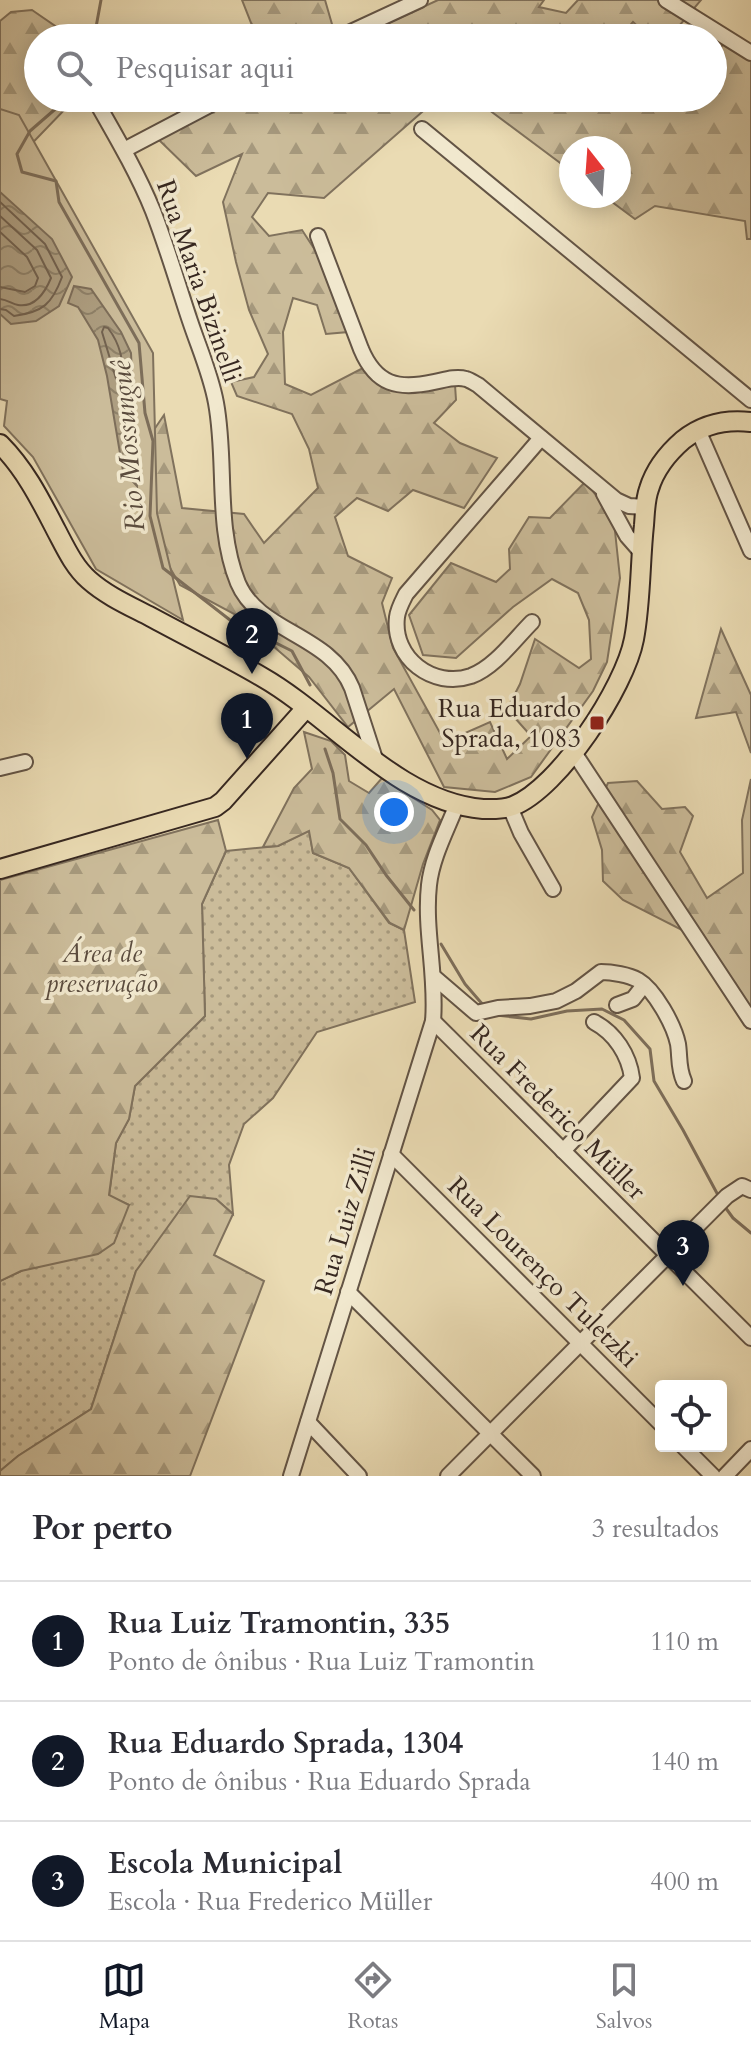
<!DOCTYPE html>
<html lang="pt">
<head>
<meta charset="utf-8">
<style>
	body { margin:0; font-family:Cardo,serif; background:#f7f7f7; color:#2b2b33 }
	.controls { position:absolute; right:24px; bottom:24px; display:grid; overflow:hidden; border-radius:8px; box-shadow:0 4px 20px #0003 }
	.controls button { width:72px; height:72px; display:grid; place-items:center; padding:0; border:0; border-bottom:2px solid #e1e1e2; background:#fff; color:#2b2b33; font:40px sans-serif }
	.compass { position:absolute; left:559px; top:136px; width:72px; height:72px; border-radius:50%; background:#fff; box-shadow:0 4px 20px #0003; rotate:343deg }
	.you { position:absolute; left:394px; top:812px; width:28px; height:28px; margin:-20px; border:6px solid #fff; border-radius:50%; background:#1a73e8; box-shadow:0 0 0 12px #1a73e833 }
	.badge { display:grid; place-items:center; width:52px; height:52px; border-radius:50%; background:#111827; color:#fff; font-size:26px; font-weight:700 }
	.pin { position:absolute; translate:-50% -66px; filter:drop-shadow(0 2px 4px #0008) }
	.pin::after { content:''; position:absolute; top:42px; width:28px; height:24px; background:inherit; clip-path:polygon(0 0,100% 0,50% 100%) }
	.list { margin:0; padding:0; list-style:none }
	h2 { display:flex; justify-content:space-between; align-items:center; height:104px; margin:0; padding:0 32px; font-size:34px }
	h2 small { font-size:26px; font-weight:400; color:#7c7c81 }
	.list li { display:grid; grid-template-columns:52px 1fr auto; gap:24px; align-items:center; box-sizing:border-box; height:120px; padding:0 32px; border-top:2px solid #e1e1e2 }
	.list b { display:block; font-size:30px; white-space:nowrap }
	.list p { margin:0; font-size:26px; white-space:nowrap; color:#7c7c81 }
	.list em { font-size:26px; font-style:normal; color:#7c7c81 }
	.icon { flex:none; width:44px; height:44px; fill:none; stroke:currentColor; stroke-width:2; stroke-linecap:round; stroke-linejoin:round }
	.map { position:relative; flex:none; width:751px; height:1476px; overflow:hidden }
	.search { position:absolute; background:#fff; box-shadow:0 4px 20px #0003; left:24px; right:24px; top:24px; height:88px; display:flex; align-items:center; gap:20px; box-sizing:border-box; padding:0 28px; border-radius:44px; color:#7c7c81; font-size:30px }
	.sheet { height:464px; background:#fff }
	nav { display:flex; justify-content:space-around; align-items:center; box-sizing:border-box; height:112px; border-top:2px solid #e1e1e2; background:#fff; font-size:22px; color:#7c7c81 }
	nav a { display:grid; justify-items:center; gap:4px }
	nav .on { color:#111827 }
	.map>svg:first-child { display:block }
	.grass { fill:url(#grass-dots); stroke:#80725d; stroke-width:2 }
	.forest { fill:url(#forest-firs); stroke:#80725d; stroke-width:2 }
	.green { fill:#cbbc9a; stroke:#80725d; stroke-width:2 }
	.water { fill:url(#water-waves); stroke:#7d6e5a; stroke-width:2 }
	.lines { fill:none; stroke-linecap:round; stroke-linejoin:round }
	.shore { stroke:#726250; stroke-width:2 }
	.stream { stroke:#7d6e5a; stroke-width:3 }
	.minor-casing { stroke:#635445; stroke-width:18 }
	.major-casing { stroke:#362720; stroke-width:22 }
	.minor { stroke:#f1e8ce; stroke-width:14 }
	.major { stroke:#eadbb3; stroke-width:18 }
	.poi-dot { fill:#8f2418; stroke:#f1e8ce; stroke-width:3 }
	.labels { text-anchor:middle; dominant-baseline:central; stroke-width:7; stroke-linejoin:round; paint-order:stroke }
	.street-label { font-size:26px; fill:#362720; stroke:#f1e8ce }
	.poi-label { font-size:26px; fill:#362720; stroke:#f1e8ce; text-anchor:end }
	.park-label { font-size:26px; font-style:italic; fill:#5b4c3e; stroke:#f1e8ce }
	.water-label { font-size:28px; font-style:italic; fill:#5a4b3d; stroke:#f1e8ce }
</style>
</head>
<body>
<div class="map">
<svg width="751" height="1476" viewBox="0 0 751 1476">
	<defs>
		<pattern id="grass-dots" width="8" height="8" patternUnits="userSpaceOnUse" patternTransform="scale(2)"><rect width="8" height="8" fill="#cbbc9a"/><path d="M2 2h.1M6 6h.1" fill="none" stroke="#a6997d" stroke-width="1.8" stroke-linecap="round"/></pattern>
		<pattern id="forest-firs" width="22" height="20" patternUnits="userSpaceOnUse" patternTransform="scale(2)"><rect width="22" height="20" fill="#cbbc9a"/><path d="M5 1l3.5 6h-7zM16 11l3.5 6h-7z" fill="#a6997d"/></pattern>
		<pattern id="water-waves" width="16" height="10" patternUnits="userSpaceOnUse" patternTransform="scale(2)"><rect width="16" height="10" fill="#ad9e81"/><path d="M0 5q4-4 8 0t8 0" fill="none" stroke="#8e8169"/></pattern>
	</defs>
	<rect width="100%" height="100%" fill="#eadbb3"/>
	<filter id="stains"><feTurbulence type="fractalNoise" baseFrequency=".0025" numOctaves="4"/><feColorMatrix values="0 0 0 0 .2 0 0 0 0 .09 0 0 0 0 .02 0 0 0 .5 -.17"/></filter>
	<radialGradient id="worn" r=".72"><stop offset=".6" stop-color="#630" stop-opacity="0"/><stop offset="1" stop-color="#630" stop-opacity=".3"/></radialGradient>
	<polygon class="grass" points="309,830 313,853 349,868 389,923 404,930 415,1002 317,1032 273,1098 244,1124 229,1165 233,1214 216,1199 136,1271 91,1409 18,1456 0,1471 0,1281 21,1271 129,1205 109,1196 116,1143 129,1119 135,1086 205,1016 202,904 226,851 278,846"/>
	<g class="forest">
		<polygon points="242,0 325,0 336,38 257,38"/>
		<polygon points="438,0 544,0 539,7 566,13 578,0 701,0 669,38 650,38 633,22 619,38 356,38"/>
		<polygon points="32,10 58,28 62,38 38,38 38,98 72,98 70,104 16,160 0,162 0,21 11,12"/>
		<polygon points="724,42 751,60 751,239 747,239 745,221 655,206 635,219 604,196 619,196 619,148 571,148 571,171 473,98 632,98 653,111 660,98 713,98 713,53 717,55"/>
		<path d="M 236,98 L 438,98 L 324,198 L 268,193 L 252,217 L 269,236 L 302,230 L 328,270 L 348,332 L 326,334 L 317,305 L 293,298 L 283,332 L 285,384 L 311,395 L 363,368 C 399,400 410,392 455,385 L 456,400 L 434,423 L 460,443 L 497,458 L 464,508 L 413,490 L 388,511 L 357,498 L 335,517 L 348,556 L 392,578 L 382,603 L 393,648 L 445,742 L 490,722 L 507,759 L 531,736 L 507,709 L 520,684 L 535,639 L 579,668 L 591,659 L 589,620 L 578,593 L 552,579 L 513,607 L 456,658 L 423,655 L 409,615 L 451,563 L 496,582 L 510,569 L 509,549 L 529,517 L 550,518 L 586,481 L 614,522 L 620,578 L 607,662 L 593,691 L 531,777 L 495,792 L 444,787 L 394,689 L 348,727 L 309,677 L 238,616 L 180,585 L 145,525 L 147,440 L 164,415 L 182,508 L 244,514 L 264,543 L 318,488 L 309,449 L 292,414 L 237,396 L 231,382 L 254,377 L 268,354 L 249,310 L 236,262 L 223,202 L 242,154 L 196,176 L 158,139 Z"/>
		<polygon points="721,629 751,695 751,753 736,712 696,718"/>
		<polygon points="304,732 331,741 345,755 349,781 369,793 382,778 432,810 440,820 423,864 404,930 390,923 349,868 313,853 309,831 278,846 263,847 294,788 312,769"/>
		<polygon points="751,779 751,1011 690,934 623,900 603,881 602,850 592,817 608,783 637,781 662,809 685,807 693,816 680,852 707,898 743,873 742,820"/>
		<polygon points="218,820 226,851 202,904 205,1016 135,1086 129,1119 116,1143 109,1195 129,1205 114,1243 98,1254 21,1271 0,1281 0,880"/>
		<polygon points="190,1196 216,1199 233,1214 214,1255 264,1281 190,1476 0,1476 0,1471 18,1456 91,1409 136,1271"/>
	</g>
	<polygon class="green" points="0,109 19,115 153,353 157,513 183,620 96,569 33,457 4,426 7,401 0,399"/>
	<g class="water">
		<polygon points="0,192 52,239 72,277 59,306 36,321 11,324 0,314"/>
		<polygon points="74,286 91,289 121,332 131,353 137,486 123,471 107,376 98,340 78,307 68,303"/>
	</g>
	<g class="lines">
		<g class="shore">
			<path d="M 0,202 L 45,244 L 62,277 C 52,304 43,312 14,316 L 6,310 L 0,309"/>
			<path d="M 0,216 L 37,250 L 51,278 C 46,290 36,308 18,305 C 12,304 8,300 0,299"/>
			<polyline points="0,232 27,257 38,278 35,286 25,292 0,287"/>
			<path d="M 104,327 L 108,328 C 121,345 123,361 124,382 L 121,385 L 117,382 L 102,332 Z"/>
		</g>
		<g class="stream">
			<polyline points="94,38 101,0"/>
			<polyline points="68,98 30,131 17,154 22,172 56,181 59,202 139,343 145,413 153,441 150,516 163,568 230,620 292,651 310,685"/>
			<polyline points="325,749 333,773 340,819 366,845 386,875 414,910"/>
			<polyline points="441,944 465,984 484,1006"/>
			<polyline points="496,1015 531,1019 567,1011 602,1009 624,1020 650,1049 654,1081 683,1130 719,1197"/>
			<polyline points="725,1207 733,1218 751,1233"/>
		</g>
		<g class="minor-casing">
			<g id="minor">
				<polyline points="666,0 751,53"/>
				<polyline points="338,38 420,0"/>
				<path d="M 97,103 C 117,138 138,174 153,211 C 167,247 178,285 190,321 C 199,348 211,375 216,403 C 227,462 215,526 238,583 C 259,633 330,634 352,688 L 376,762"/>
				<polyline points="422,129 751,400"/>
				<polyline points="124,150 223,98"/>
				<path d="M 318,236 L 361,349 C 376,385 398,390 434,382 C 444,380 456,376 466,379 C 470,380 474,383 478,385 L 616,500 L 629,506 L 646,507"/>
				<polyline points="698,430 751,551"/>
				<polyline points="604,494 627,536 641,552"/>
				<path d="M 532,622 C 514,640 495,667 471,676 C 433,689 392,658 397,617 C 398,609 402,602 406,594 L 541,438"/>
				<polyline points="573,751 751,1021"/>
				<polyline points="0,768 25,762"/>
				<polyline points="510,807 521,833 553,889"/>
				<path d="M 434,977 L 476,1013 L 498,1008 L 530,1006 L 556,1001 L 576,991 L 601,972 C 612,972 629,975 638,980 C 655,990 674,1025 678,1044 C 680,1057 678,1068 684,1081"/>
				<polyline points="617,1005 633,999 644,985"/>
				<polyline points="433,1021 751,1338"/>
				<path d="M 563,1151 L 632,1078 C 629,1055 615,1033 594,1022"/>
				<polyline points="391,1154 661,1424"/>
				<polyline points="348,1292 533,1476"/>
				<polyline points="308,1422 359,1476"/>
				<polyline points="683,1446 713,1476"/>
				<path d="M 291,1476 L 433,1021 C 437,975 424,930 429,885 C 432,857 447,830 457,804"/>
				<polyline points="448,1476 727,1196 742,1186 751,1190"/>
				<polyline points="725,1476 751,1449"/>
			</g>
		</g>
		<g class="major-casing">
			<g id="major">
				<path d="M 0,444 C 25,469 40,499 56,530 C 65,547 74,567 89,580 C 107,596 130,606 151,617 C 188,637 226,656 262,677 C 332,717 398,802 483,809 C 493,809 503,810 513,806 C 559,788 625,687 634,639 C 641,602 640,562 644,525 C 645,513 645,500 649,489 C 655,469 668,453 683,440 C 703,424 726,419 751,422"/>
				<polyline points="0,869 215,807 223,801 306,708"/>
			</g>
		</g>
		<use href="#minor" class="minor"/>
		<use href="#major" class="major"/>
	</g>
	<rect class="poi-dot" x="589" y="715" width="16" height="16" rx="4"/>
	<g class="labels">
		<g class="street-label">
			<text transform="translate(199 281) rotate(71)">Rua Maria Bizinelli</text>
			<text transform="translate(558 1112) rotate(45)">Rua Frederico Müller</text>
			<text transform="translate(345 1221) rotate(-73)">Rua Luiz Zilli</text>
			<text transform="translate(543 1272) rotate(45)">Rua Lourenço Tuletzki</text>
		</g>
		<g class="poi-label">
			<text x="581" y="708">Rua Eduardo<tspan x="581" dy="30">Sprada, 1083</tspan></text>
		</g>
		<g class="park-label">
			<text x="102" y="953">Área de<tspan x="102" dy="30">preservação</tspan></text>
		</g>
		<g class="water-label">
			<text transform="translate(128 446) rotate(-95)">Rio Mossunguê</text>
		</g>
	</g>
	<rect width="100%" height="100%" filter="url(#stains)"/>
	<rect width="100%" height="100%" fill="url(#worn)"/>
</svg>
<div class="controls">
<button><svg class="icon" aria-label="locate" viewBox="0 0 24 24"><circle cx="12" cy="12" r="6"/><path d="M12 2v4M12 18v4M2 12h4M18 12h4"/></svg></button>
</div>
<svg class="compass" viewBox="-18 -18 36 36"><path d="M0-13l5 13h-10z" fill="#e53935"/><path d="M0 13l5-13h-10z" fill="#7c7c81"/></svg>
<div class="you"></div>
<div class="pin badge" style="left:247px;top:759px">1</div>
<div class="pin badge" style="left:252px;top:674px">2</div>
<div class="pin badge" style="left:683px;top:1286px">3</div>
<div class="search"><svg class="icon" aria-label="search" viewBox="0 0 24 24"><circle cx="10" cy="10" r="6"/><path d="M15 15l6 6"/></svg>Pesquisar aqui</div>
</div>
<section class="sheet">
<h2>Por perto<small>3 resultados</small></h2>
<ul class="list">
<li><span class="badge">1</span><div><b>Rua Luiz Tramontin, 335</b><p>Ponto de ônibus · Rua Luiz Tramontin</p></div><em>110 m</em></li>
<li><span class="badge">2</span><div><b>Rua Eduardo Sprada, 1304</b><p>Ponto de ônibus · Rua Eduardo Sprada</p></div><em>140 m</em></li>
<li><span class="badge">3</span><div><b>Escola Municipal</b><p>Escola · Rua Frederico Müller</p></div><em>400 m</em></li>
</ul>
</section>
<nav>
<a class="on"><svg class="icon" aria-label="map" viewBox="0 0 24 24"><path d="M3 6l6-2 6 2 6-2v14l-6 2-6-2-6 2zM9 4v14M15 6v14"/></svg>Mapa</a>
<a><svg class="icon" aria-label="directions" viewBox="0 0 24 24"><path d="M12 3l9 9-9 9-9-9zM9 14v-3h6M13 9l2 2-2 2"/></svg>Rotas</a>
<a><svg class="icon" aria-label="saved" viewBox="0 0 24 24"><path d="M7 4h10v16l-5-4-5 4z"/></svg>Salvos</a>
</nav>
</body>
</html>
